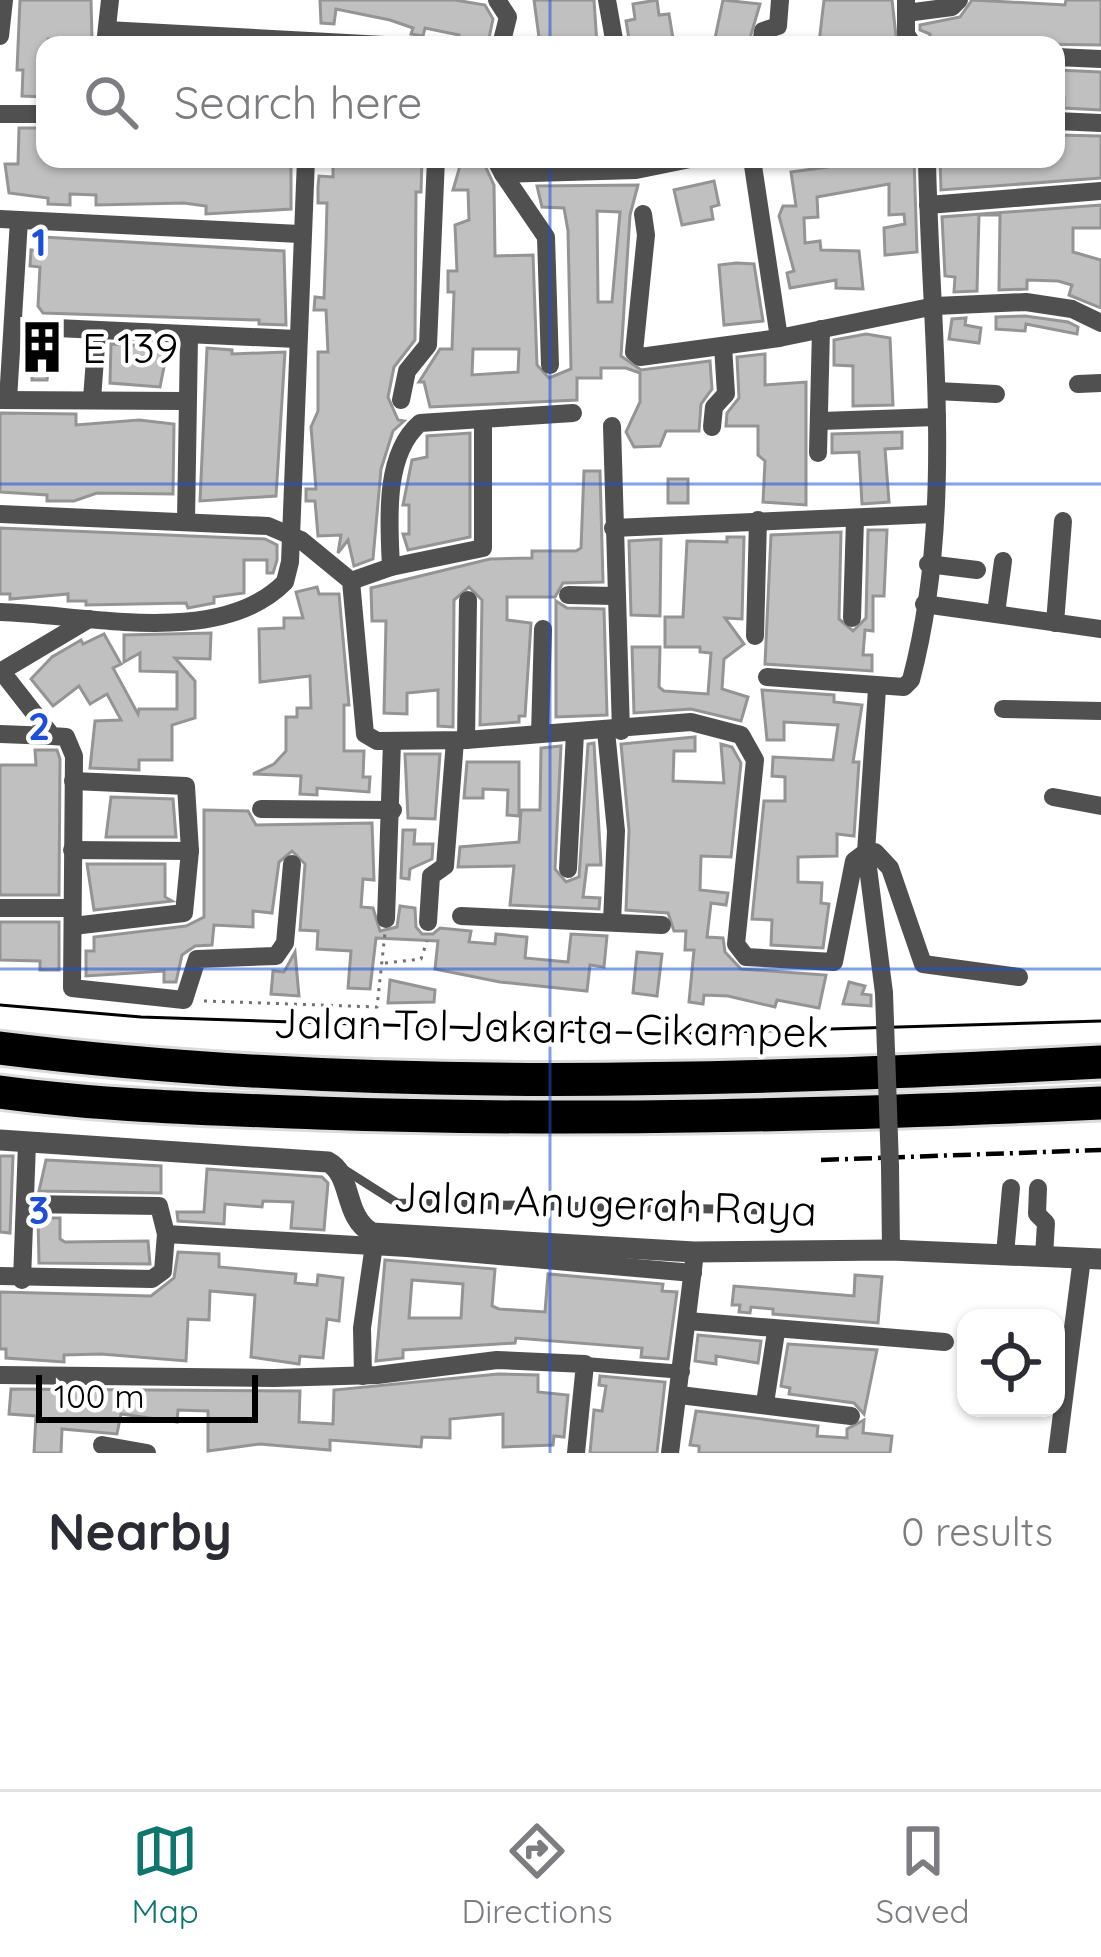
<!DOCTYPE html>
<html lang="en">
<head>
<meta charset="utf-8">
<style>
	body { margin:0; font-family:Quicksand,sans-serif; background:#f2f2f3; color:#2b2b33 }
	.controls { position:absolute; right:36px; bottom:36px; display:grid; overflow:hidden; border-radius:24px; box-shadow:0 3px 9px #0004 }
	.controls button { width:108px; height:108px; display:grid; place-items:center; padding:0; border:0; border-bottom:3px solid #e1e1e2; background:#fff; color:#2b2b33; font:60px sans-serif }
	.scale { position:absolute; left:36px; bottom:30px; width:222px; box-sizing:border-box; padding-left:12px; border:6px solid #000; border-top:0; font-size:33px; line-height:42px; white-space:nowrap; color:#000; -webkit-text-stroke:9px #fff; paint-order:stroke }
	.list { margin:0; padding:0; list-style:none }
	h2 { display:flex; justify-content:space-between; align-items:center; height:156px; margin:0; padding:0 48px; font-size:51px }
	h2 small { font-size:39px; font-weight:400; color:#7c7c81 }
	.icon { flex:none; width:66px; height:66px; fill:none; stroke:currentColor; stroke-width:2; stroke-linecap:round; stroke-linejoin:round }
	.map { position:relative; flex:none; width:1101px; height:1453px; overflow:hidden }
	.search { position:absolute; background:#fff; box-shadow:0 3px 9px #0004; left:36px; right:36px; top:36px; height:132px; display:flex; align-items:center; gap:30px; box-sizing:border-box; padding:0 42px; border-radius:24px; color:#7c7c81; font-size:45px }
	.sheet { height:336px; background:#fff }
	nav { display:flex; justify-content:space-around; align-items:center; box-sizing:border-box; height:168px; border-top:3px solid #e1e1e2; background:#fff; font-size:33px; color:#7c7c81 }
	nav a { display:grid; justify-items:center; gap:6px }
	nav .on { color:#0f766e }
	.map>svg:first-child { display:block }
	.building { fill:#c0c0c0; stroke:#949494; stroke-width:3; fill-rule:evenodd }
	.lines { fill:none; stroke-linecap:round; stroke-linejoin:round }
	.motorway-casing { stroke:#dbdbdb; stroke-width:39 }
	.path { stroke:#727272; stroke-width:3; stroke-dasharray:3 6; stroke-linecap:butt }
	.service { stroke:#505050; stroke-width:9 }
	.pedestrian { stroke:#505050; stroke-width:14 }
	.minor { stroke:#505050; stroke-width:18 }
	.tertiary { stroke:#505050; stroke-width:21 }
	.motorway { stroke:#000; stroke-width:33 }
	.tram { stroke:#000; stroke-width:3 }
	.rail { stroke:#000; stroke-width:4.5; stroke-dasharray:18 6 3 6; stroke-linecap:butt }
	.minor-bridge { stroke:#505050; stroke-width:18 }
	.grid { fill:none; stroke:#1d4ed8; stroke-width:3; stroke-opacity:0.55 }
	.labels { text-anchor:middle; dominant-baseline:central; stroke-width:9; stroke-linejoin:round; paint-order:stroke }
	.poi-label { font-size:42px; fill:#000; stroke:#fff; text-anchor:start }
	.street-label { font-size:42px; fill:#000; stroke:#fff }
	.grid-label { font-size:39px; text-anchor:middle; font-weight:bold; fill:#1d4ed8; stroke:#fff; stroke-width:9; stroke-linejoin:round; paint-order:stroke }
</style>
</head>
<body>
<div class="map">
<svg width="1101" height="1453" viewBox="0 0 1101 1453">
	<rect width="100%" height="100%" fill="#fff"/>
	<g class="building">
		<polygon points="20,0 91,0 92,40 48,39 45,97 22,96 23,70 17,70"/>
		<polygon points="320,0 455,0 485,5 493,19 488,43 459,42 459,35 425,28 423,36 411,34 413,28 390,20 336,9 334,24 321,23"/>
		<polygon points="534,0 594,0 597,45 540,45"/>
		<polygon points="657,0 659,15 669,14 674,45 630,45 626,21 635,19 633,4"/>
		<polygon points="723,0 760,4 748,45 714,43"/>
		<polygon points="824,0 892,0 897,45 819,43"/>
		<polygon points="972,0 1065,5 1066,0 1101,0 1101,45 956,43 930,40 930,34 920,30 920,25 960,17"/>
		<polygon points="1056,70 1101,72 1101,110 1064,108 1064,98 1056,98"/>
		<polygon points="19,128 43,128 43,159 291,159 291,209 206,214 206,206 184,203 96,205 96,195 70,194 70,205 48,204 48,198 9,193 5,164 18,164"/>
		<polygon points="1056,135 1101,136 1101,178 941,190 940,159 1056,159"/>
		<polygon points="380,159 422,159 421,192 416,192 415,340 394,367 388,397 398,420 404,421 393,431 381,469 373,559 354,566 348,540 338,553 341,535 318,536 315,501 306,501 306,489 316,489 311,427 318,411 318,352 328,352 326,310 314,310 315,297 324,298 326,243 327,203 318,203 318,187 319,176 333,177 333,161 380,166"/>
		<path d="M 462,159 L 482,159 L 494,185 L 495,256 L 533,255 L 537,365 L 549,378 L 571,369 L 568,231 L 564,208 L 542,207 L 537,186 L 638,185 L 630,215 L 621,356 L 641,370 L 710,361 L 712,389 L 701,404 L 699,431 L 666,431 L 660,446 L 634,447 L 626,432 L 640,402 L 640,373 L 626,368 L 601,368 L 601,378 L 577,378 L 577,400 L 430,407 L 424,382 L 419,382 L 440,349 L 452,349 L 454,292 L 448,292 L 448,271 L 457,271 L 455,225 L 469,220 L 468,190 L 453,190 ZM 597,211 L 620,212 L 612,302 L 598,302 ZM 473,349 L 519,349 L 518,372 L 472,375 Z"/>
		<polygon points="885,159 914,159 917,252 885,255 884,228 905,224 904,214 889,215 889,184 817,197 818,217 804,218 805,243 820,241 821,250 859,251 863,289 836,288 836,280 790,288 787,273 794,271 779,216 783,206 796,206 791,172"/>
		<polygon points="714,181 719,205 711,207 713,219 682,225 674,190"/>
		<polygon points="1101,205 1101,228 1073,228 1073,252 1101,260 1101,308 1069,295 1072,285 1058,281 1027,280 1027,289 999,290 1000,215 979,215 977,291 954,292 955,277 945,276 942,217"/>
		<polygon points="43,237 284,251 286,325 259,324 259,320 43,313 38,306 40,267 30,266 31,250 42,251"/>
		<polygon points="736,263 754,264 763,321 724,325 719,265"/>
		<polygon points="1025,316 1068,322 1078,327 1077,334 1026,324 1025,331 996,329 996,317"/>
		<polygon points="966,318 965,325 981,328 979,343 949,339 952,319"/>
		<polygon points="866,334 890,338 893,405 853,406 853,366 834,365 834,340"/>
		<polygon points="32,341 52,341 47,380 32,380"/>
		<polygon points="111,344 168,347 160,387 110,383"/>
		<polygon points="207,348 232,350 232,354 285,352 276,496 200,501"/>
		<polygon points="765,354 765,385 806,382 806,505 763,502 765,461 758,455 758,426 726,426 727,413 739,398 737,357"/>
		<polygon points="0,413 76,414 76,425 139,420 174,424 173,494 97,493 74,501 47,501 47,495 0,492"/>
		<polygon points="902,432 902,448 885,449 889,502 862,504 859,452 832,453 832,434"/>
		<polygon points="470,433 470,537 408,550 403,534 409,534 409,505 403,505 412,460 427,457 427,436"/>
		<polygon points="584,471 600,471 603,582 563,583 555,597 507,597 507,620 531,623 525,716 519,716 519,722 480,725 482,600 469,587 454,600 453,727 438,726 438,690 407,693 407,714 384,713 386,621 372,621 371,588 490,559 532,558 532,551 576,551 581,548"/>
		<rect x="668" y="479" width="20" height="24"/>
		<polygon points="0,528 265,539 277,545 277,560 273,573 267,573 267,560 244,560 244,593 214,597 214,603 188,608 186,603 86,605 86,601 68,601 68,594 10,599 10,594 0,594"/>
		<polygon points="868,530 887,530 884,596 873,596 873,631 865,630 863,655 872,655 872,671 765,664 771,535 841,532 839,619 853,631 866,618"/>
		<polygon points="727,537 744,537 742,619 725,618 744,644 724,659 722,689 748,697 741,721 691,709 634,713 632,647 660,647 659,687 664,691 708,694 711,653 700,652 700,647 665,647 665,617 683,617 687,541 727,542"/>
		<polygon points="661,539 660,616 631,615 629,541"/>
		<polygon points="317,587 319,594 339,594 349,705 344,705 344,751 364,751 363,777 370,777 369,792 317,788 317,795 300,794 301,776 253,774 274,764 286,751 286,717 297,717 297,708 311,708 310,676 260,682 259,629 284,628 284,618 303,618 296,592"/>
		<polygon points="556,601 567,608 604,609 607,715 556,717"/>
		<polygon points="211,633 210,659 175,658 195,681 195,718 172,725 172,760 139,760 139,770 90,768 95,721 121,720 107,694 90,704 79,686 53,706 31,679 52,657 81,640 83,644 104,634 121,664 113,668 138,714 139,709 177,709 177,672 140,671 140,653 124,662 124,635"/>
		<polygon points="762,690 834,695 834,702 862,705 853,762 859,762 854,836 837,834 837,856 798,857 798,882 822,883 821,903 829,904 823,948 771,945 772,920 752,919 764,801 785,801 785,777 772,776 773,757 833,760 838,725 784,722 784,740 767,740"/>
		<polygon points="695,737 695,751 674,751 673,781 724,783 721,744 732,747 741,763 731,857 701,856 700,890 728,893 726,905 711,903 707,937 723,938 725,952 741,969 826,975 819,1008 777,1000 775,1007 728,996 704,995 703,1004 689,1002 694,950 685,950 686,931 674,931 668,913 626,910 629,830 621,744"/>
		<polygon points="594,743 601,865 587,865 583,897 600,898 599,909 510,905 514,866 458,867 460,847 519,842 521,810 540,810 541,748 561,746 555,869 566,882 579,877 588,744"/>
		<polygon points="35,750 57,750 60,759 59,895 0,895 0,765 36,765"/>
		<polygon points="405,754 440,754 435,819 408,818"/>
		<polygon points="467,762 519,762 519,816 507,815 508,790 483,789 483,798 464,798"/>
		<polygon points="111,797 173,799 176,837 106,837"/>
		<polygon points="204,810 248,811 256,825 372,823 374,880 363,879 361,907 373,908 380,931 397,927 400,906 415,908 416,927 422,934 433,934 440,928 471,931 469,942 495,944 496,934 527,937 525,958 568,962 571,934 607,936 604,967 590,965 587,991 500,982 435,969 438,941 376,938 370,989 348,988 351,951 317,949 318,931 300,930 305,864 292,851 279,862 272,913 253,911 253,927 214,925 212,945 195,946 182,955 176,982 164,982 164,971 86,976 86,951 94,951 94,937 186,926 204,917"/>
		<polygon points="403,830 415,830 414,844 433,844 432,859 410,869 409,879 401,878"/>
		<polygon points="87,864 165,864 165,897 172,901 94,910"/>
		<polygon points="0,922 59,922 59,970 40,970 40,961 0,960"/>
		<polygon points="295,952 299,996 271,994 273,971 284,972"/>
		<polygon points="637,952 662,954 657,996 633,993"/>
		<polygon points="390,980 435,990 434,1002 388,1003"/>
		<polygon points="849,982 865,986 862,994 871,995 871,1006 843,1004"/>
		<polygon points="0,1156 13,1156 10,1233 0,1232"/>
		<polygon points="46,1160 161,1166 161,1193 39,1191"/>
		<polygon points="207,1169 322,1177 328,1183 324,1230 291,1228 293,1202 263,1201 262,1207 225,1204 224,1224 178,1221 177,1212 204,1212"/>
		<polygon points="38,1218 60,1218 60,1239 65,1242 148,1241 150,1264 39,1263"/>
		<polygon points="178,1252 219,1254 219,1267 296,1274 295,1283 317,1285 318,1275 343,1278 339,1321 327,1319 323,1358 300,1356 299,1364 251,1357 255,1295 210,1291 209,1320 188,1319 186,1361 101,1354 64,1355 64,1362 6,1358 6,1349 0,1349 0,1292 151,1296 174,1278"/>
		<path d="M 385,1260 L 495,1269 L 492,1306 L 499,1309 L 545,1312 L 548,1274 L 663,1284 L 662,1291 L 677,1292 L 668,1359 L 641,1357 L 642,1348 L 516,1338 L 515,1343 L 403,1350 L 403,1358 L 376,1361 ZM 412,1280 L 463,1284 L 461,1318 L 409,1318 Z"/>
		<polygon points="855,1275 882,1277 878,1323 773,1314 773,1309 751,1307 750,1313 739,1312 740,1305 732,1305 734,1286 854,1296"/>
		<polygon points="698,1335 761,1341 758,1363 716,1356 716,1364 695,1361"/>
		<polygon points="788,1344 877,1350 864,1414 854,1403 789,1394 790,1388 781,1386"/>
		<polygon points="498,1374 538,1375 538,1392 568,1395 564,1437 554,1436 553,1445 503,1447 503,1414 450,1419 450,1438 422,1437 421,1447 330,1440 330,1450 260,1444 208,1451 208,1411 178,1410 177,1422 121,1414 117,1434 62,1429 61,1453 34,1453 36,1416 9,1414 11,1389 300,1391 299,1422 333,1424 334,1390"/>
		<polygon points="600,1376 665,1382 657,1453 590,1453 594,1410 602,1411 606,1386 599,1385"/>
		<polygon points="696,1411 818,1426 817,1436 847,1438 847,1429 864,1420 863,1433 892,1436 890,1453 699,1453 699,1446 690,1445"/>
	</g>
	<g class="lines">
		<g class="motorway-casing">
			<g id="motorway">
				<path d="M 0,1048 C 364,1094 735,1081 1101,1062"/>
				<path d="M 0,1092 C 105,1106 212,1109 318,1113 C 579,1122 840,1115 1101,1103"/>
			</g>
		</g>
		<g class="path">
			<polyline points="385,963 421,959 427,941"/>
			<polyline points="204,1001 377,1007 385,933"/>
		</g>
		<polyline class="service" points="345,1170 397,1203 769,1210"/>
		<polyline class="pedestrian" points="585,1364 683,1372"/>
		<g class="minor">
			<polyline points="497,0 508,17 501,45"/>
			<polyline points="607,0 615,45"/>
			<polyline points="906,0 906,34 913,45"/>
			<polyline points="906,13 952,7 959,0"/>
			<polyline points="107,30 384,45"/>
			<polyline points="0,36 4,0"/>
			<polyline points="105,45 110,0"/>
			<polyline points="761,45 763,31 778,26 780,0"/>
			<polyline points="1056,57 1101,59"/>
			<polyline points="0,114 45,114"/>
			<polyline points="1056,121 1101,123"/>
			<polyline points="495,159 503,174 636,170 690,159"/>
			<polyline points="752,159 779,338"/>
			<polyline points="503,174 546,237 550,365"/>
			<polyline points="928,205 1101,191"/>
			<polyline points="643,214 646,235 634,352 640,357 779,338 935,306 1026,302 1072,309 1101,323"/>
			<polyline points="0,219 300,234"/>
			<polyline points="13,326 296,339"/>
			<polyline points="1078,384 1101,383"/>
			<polyline points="937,391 996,394"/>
			<polyline points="92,399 97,332"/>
			<polyline points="0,400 185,401"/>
			<polyline points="8,400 19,220"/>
			<polyline points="401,400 407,371 428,345 436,159"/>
			<polyline points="821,421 937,417"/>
			<polyline points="612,426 621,731"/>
			<polyline points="712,427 714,407 726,394 723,346"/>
			<polyline points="818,453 821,329"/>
			<polyline points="0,514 268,526 301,540 351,581 365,734 377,741 466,740 691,722 741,735 755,760 736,944 746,957 834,962 854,861 866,852"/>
			<polyline points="186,521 189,337"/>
			<polyline points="613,528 934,514"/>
			<polyline points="928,564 977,570"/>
			<polyline points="391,567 483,548 483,420"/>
			<path d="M 351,581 L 391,567 C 389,523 383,455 420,423 L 573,413"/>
			<polyline points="568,595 614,596"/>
			<polyline points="924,604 1101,629"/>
			<path d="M 0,612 C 84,614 219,649 285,582 L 290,562 L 306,159"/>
			<polyline points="996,613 1003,561"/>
			<polyline points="852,618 855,519"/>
			<polyline points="1055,623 1063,521"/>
			<polyline points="755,636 758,520"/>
			<polyline points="0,672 89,619"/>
			<polyline points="2,672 52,736 66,737 74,756 72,988 184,1000 197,959 276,956 285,943 292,864"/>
			<path d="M 767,677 L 904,687 L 911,680 C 956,510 930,332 927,159"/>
			<polyline points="877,689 866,852 884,993"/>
			<polyline points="1003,709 1101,711"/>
			<polyline points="606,731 616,831 612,922"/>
			<polyline points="0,734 52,736"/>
			<polyline points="540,734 543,629"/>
			<polyline points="466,740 468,600"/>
			<polyline points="1053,797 1101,806"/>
			<polyline points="261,809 393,810"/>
			<polyline points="72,850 190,851"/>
			<polyline points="866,852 875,852 890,868 923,964 1019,977"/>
			<polyline points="568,869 575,733"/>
			<polyline points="0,908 72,908"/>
			<polyline points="461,916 662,925"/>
			<polyline points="386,919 392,742"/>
			<polyline points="428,922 431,876 445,866 455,741"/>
			<polyline points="73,926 184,913 190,851 186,786 73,781"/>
			<polyline points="890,1166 891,1250"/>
			<polyline points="1038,1188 1037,1214 1046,1223 1044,1256"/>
			<polyline points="166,1234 407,1248 693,1273"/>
			<polyline points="1005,1254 1011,1188"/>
			<polyline points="0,1276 152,1279 163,1271 166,1234 159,1206 25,1204"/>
			<polyline points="22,1280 27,1143"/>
			<polyline points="688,1321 945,1342"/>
			<polyline points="0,1375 274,1378 377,1375 497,1360 585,1364 576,1453"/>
			<polyline points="363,1376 362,1328 374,1245"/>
			<polyline points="680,1395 851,1416"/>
			<polyline points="765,1403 776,1332"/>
			<polyline points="102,1445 147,1453"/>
			<polyline points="670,1453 694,1261"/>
			<polyline points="1057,1453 1082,1258"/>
		</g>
		<path class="tertiary" d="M 0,1140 L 328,1162 C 353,1175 343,1217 372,1233 L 694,1252 L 891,1250 L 1101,1259"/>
		<use href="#motorway" class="motorway"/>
		<polyline class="tram" points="0,1005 141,1017 663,1034 1101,1021"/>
		<polyline class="rail" points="821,1160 1101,1150"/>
		<polyline class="minor-bridge" points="884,993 890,1166"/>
	</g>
	<path class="grid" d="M 550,0 L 550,45M 550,159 L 550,1453M 0,484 L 1101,484M 0,969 L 1101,969"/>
	<defs>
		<g id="building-bare" transform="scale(4.14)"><path d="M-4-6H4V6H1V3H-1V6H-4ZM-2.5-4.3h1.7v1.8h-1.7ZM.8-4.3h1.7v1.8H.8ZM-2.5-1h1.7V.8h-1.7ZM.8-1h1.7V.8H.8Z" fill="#000" stroke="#fff" stroke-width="2.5" paint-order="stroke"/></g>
	</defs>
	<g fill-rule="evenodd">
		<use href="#building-bare" x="42" y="347"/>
	</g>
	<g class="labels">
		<g class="poi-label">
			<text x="82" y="347">E 139</text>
		</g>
		<g class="street-label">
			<text transform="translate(551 1027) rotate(1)">Jalan Tol Jakarta–Cikampek</text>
			<text transform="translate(605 1203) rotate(2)">Jalan Anugerah Raya</text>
		</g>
	</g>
	<g class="grid-label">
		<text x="39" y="256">1</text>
		<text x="39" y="740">2</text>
		<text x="39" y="1224">3</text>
	</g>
</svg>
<div class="controls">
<button><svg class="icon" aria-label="locate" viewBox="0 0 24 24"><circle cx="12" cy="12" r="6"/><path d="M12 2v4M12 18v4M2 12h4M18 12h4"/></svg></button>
</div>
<div class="scale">100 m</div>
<div class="search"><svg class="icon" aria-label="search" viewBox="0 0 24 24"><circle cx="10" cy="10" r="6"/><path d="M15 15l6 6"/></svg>Search here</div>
</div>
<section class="sheet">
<h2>Nearby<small>0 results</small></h2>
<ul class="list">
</ul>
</section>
<nav>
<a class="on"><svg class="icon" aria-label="map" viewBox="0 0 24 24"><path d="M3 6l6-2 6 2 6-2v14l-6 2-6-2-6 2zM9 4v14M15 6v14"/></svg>Map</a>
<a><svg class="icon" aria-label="directions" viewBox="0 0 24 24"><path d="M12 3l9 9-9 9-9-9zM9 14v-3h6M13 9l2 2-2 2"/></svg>Directions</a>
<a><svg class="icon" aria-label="saved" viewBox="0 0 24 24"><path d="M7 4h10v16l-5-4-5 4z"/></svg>Saved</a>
</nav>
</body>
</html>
